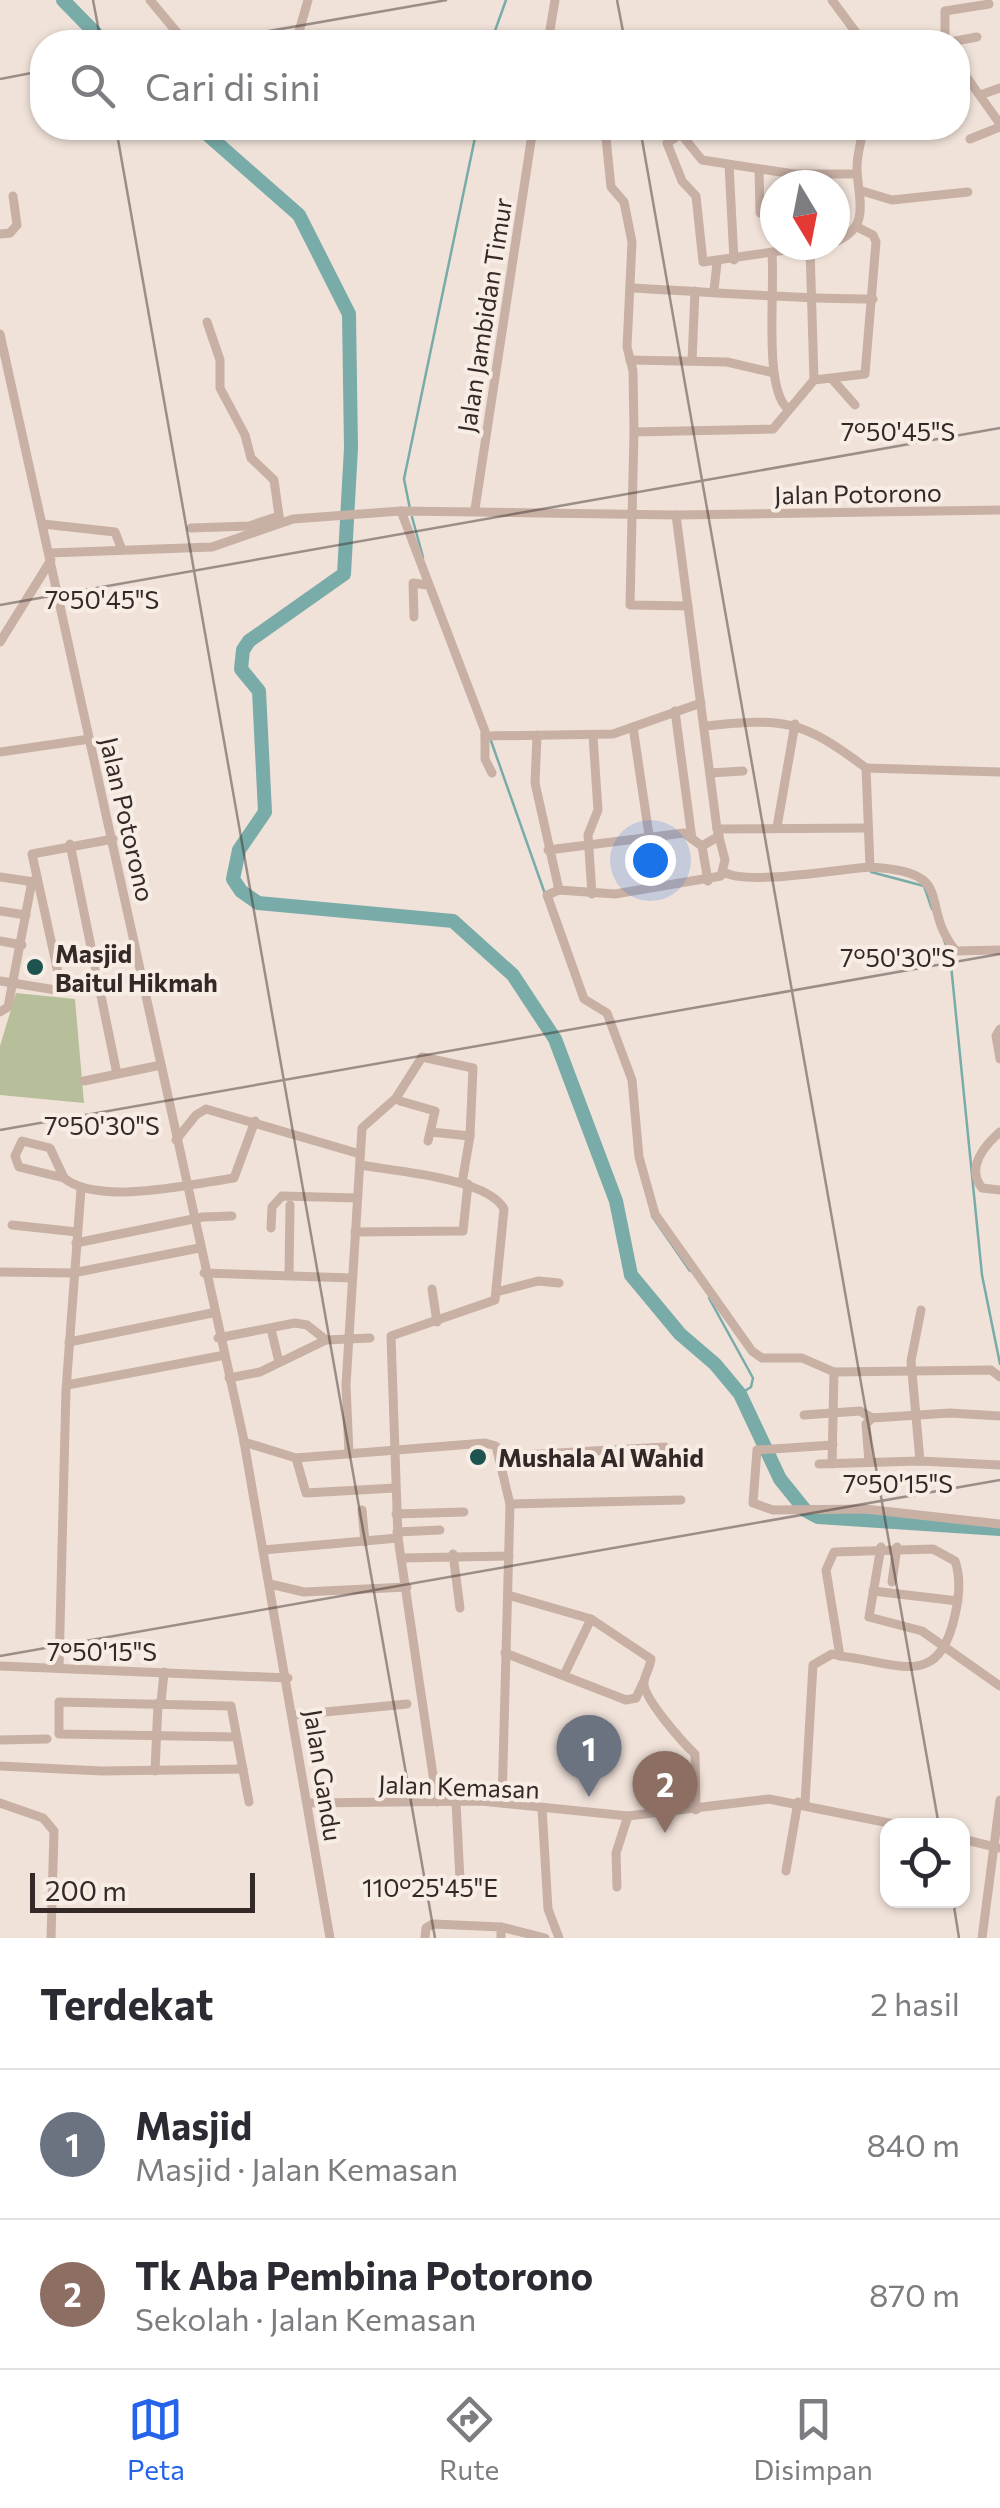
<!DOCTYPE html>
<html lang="id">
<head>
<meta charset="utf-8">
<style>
	body { margin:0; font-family:Commissioner,sans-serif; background:#f2f2f3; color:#2b2b33 }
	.controls { position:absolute; right:30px; bottom:30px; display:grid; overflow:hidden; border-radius:20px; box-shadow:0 2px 8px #0004 }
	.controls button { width:90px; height:90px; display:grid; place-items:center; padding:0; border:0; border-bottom:2px solid #e1e1e2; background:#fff; color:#2b2b33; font:50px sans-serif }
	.compass { position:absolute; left:760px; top:170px; width:90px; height:90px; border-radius:50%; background:#fff; box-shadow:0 2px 8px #0004; rotate:170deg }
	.scale { position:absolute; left:30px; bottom:25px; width:225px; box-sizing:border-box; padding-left:10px; border:5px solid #342926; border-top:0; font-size:28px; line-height:35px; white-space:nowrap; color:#342926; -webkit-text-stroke:8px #f8ede5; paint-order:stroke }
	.you { position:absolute; left:650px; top:860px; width:35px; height:35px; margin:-25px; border:8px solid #fff; border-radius:50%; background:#1a73e8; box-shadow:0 0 0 15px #1a73e833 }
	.badge { display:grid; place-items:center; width:65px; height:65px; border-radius:50%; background:#2563eb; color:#fff; font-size:32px; font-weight:700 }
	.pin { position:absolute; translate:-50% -82px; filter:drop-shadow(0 2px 5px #0008) }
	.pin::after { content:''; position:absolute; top:52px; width:35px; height:30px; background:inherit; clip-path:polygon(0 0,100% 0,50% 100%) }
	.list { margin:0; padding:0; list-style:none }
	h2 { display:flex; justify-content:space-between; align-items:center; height:130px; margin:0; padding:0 40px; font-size:42px }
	h2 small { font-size:32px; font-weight:400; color:#7c7c81 }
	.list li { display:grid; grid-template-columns:65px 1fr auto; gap:30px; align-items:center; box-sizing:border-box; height:150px; padding:0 40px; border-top:2px solid #e1e1e2 }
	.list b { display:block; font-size:38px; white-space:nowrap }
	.list p { margin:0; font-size:32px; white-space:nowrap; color:#7c7c81 }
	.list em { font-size:32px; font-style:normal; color:#7c7c81 }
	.icon { flex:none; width:55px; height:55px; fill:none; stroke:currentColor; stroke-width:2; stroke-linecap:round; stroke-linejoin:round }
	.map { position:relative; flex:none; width:1000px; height:1938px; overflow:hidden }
	.search { position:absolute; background:#fff; box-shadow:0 2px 8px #0004; left:30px; right:30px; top:30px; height:110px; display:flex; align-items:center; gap:25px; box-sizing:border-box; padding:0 35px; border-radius:40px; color:#7c7c81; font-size:38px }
	.sheet { height:430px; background:#fff }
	nav { display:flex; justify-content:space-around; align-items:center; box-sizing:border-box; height:140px; border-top:2px solid #e1e1e2; background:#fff; font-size:28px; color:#7c7c81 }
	nav a { display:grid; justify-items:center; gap:5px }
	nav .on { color:#2563eb }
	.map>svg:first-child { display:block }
	.green { fill:#b7bf9a }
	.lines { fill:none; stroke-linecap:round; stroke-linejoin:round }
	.stream { stroke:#79aca8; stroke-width:2.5 }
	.river { stroke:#79aca8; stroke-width:14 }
	.minor { stroke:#c8b0a5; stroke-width:9 }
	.ticks { fill:none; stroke:#342926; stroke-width:2.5; stroke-opacity:0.45 }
	.poi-dot { fill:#1d5450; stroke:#f8ede5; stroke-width:4 }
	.labels { text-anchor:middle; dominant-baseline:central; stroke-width:8; stroke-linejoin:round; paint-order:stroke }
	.street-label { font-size:25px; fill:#342926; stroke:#f8ede5 }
	.poi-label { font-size:25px; font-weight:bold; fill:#342926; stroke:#f8ede5; text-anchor:start }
	.ticks-label { font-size:25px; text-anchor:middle; fill:#342926; stroke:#f8ede5; stroke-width:8; stroke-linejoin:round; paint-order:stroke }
</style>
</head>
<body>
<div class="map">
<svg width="1000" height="1938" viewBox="0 0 1000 1938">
	<rect width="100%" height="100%" fill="#f0e2d9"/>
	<polygon class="green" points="16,993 75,999 84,1103 0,1095 0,1046"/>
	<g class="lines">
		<g class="stream">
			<polyline points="491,42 506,0"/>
			<polyline points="410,509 404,479 477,128"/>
			<polyline points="412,517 423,557"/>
			<polyline points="490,738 544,891"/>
			<polyline points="871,872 924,886 932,909"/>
			<polyline points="944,940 950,955 982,1275 1000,1364"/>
			<polyline points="652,1216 690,1271"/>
			<polyline points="709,1298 753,1378 751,1387 740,1394"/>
		</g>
		<g class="river">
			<polyline points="63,0 104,42"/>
			<polyline points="200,128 299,215 349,314 351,448 344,574 249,641 243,650 241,669 259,691 265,812 239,850 233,879 241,891 258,903 453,921 513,975 555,1039 616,1201 631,1275 680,1334 715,1364 740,1394 780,1479 805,1510 818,1517 1000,1529"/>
		</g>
		<g class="minor">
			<polyline points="150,0 185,42"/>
			<polyline points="832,0 863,42"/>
			<polyline points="296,42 308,0"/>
			<polyline points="548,42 555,0"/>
			<polyline points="945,42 945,11 989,4"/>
			<polyline points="950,42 977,37"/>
			<polyline points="958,65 1000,124"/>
			<polyline points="980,95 1000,88"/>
			<polyline points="605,128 611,187 624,202 632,242 627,347 633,371 634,432 630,605 688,606"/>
			<polyline points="676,128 702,160 794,174 857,174"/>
			<polyline points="681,134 667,143 682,181 696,196 703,262 821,245"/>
			<polyline points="970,139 1000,127"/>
			<polyline points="729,165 734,260"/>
			<polyline points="759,169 760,213"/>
			<polyline points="862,191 892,200 968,192"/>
			<polyline points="0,234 10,233 17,225 13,196"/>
			<path d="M 835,242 C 873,226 857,198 857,167 C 857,154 861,140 864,128"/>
			<polyline points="810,248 814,380"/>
			<path d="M 772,254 C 775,290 764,384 786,407"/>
			<path d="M 632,288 C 713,292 791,299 873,299"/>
			<polyline points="714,290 717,263"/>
			<polyline points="207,322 220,360 220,388 245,435 251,458 274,480 280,523"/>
			<polyline points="0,334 243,1436 330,1938"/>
			<polyline points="630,360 727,362 774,373"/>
			<polyline points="692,361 695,291"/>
			<polyline points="832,379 855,405"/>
			<polyline points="634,432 773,429 814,380 865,374 876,242 873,235 857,227"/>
			<polyline points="475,509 533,128"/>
			<polyline points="401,511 485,731 485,759 492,773"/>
			<polyline points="43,524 115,532 122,550"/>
			<polyline points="191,528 249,526 279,516"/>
			<polyline points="50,553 212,547 293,519 401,511 676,515 1000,510"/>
			<polyline points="414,617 413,583 427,585"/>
			<polyline points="0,642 51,560"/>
			<polyline points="675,711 692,839"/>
			<path d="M 705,726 C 785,718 801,719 866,768 L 870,867 C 960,872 917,904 956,951 L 1000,950"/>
			<polyline points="633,727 649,835"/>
			<polyline points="537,735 535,783 559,890 615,894 721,876 725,860 717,829 676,515"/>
			<polyline points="485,736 613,734 701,703"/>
			<polyline points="0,752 90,739"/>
			<polyline points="866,768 1000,772"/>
			<polyline points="710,773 743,771"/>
			<polyline points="777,827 795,724"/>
			<polyline points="717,829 868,828"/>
			<polyline points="70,844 117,1074"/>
			<polyline points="702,846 708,881"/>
			<polyline points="548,850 684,833 702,846 719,836"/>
			<path d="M 724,872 C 746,886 838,869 870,867"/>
			<polyline points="0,877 34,882"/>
			<polyline points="559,890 547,895 584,999 607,1013 632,1080 639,1157 655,1214 752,1351 762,1358 802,1358 834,1372 991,1370 1000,1377"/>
			<polyline points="592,894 588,835 598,810 593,736"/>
			<polyline points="0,911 26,915"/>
			<polyline points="0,941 22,945"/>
			<polyline points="0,981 62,991 142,975"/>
			<polyline points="62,991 32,854 113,839"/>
			<polyline points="0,1012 8,1007 32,881"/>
			<polyline points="1000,1029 996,1036 1000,1059"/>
			<polyline points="84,1081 161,1065"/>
			<polyline points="400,1101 435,1111 428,1141"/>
			<polyline points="431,1132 470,1136"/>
			<path d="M 1000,1132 C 984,1146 966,1168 982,1188 L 1000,1190"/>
			<polyline points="176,1140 196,1115 206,1109 360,1154"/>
			<polygon points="22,1141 50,1148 64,1178 19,1167 15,1156"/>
			<path d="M 360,1165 C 394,1171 488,1178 504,1209 L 495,1300 L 391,1336 L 398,1538 L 437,1802"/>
			<path d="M 64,1178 C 98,1206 192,1184 234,1178 L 255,1121"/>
			<polyline points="12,1225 77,1232"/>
			<polyline points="271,1228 272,1207 282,1196 356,1198"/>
			<polyline points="355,1232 463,1231 468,1184"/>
			<polyline points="76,1243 203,1217 232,1216"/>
			<polyline points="0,1272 73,1273 199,1248"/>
			<polyline points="204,1273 352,1278"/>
			<polyline points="289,1274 290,1205"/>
			<polyline points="432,1289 437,1322"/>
			<polyline points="500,1291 538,1281 559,1283"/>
			<polyline points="271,1329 279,1362"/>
			<polyline points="218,1338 295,1323 307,1325 326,1340"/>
			<polyline points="69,1342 212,1313"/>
			<polyline points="229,1378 260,1372 326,1340 370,1338"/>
			<polyline points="67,1385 225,1355"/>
			<polyline points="804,1415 860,1411 872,1418"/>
			<polyline points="244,1442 296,1458 485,1443 496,1446 510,1504 502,1803"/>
			<polyline points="833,1445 757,1450 753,1503 773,1510 865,1509 1000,1524"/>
			<polyline points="349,1454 346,1385 362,1128 396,1098 422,1057 473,1068 470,1136 462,1183"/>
			<polyline points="502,1456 665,1447"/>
			<polyline points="296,1458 306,1493 395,1488"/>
			<polyline points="920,1461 911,1361 921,1310"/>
			<polyline points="869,1462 866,1424 872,1418 950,1413 1000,1416"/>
			<polyline points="819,1464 920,1461 1000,1465"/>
			<polyline points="832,1464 834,1372"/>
			<polyline points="510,1504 681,1500"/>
			<polyline points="362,1510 365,1542"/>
			<polyline points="396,1514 464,1512"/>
			<polyline points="397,1532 440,1530"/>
			<polyline points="881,1547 869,1617 922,1631 1000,1686"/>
			<polyline points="263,1550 398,1538"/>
			<polyline points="453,1554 460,1608"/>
			<polyline points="402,1558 509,1556"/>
			<polyline points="892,1582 897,1547"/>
			<polyline points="270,1584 304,1592 407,1587"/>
			<polyline points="873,1591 958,1601"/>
			<path d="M 508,1595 L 591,1619 L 651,1659 C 650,1668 645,1674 644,1682 C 642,1697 684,1744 695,1754 L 696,1810"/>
			<polyline points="505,1653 626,1700 636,1698 643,1683"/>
			<polyline points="0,1666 288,1678"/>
			<polyline points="59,1668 66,1390 81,1189"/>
			<polyline points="564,1675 591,1619"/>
			<polyline points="161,1703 164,1672"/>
			<polyline points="294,1715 407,1704"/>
			<polyline points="237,1737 59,1734 59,1702 231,1706 249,1802"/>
			<polyline points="0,1740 47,1739"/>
			<polyline points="0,1766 102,1771 243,1769"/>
			<polyline points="155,1771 158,1703"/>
			<polyline points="456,1802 460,1880"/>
			<polyline points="0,1803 43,1818 54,1831 51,1938"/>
			<polyline points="309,1803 481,1801 628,1816 769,1799 904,1826"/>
			<path d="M 805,1803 L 813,1665 L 832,1654 L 840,1656 C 900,1663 939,1690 955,1615 C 959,1598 961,1578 955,1561 L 933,1549 L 834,1552 L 826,1570 L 840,1656"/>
			<polyline points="542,1808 548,1909 559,1938"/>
			<polyline points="962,1839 1000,1848"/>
			<polyline points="786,1871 798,1802"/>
			<polyline points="617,1887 616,1853 628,1816"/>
			<polyline points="501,1927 545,1938"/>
			<polyline points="425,1938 426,1928 433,1924 501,1927 501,1938"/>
			<polyline points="982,1938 1000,1800"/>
		</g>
	</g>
	<path class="ticks" d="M 93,0 L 101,42M 617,0 L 625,42M 206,42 L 447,0M 0,79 L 42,71M 116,128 L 435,1938M 640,128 L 939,1826M 0,605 L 1000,428M 0,1130 L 1000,954M 0,1656 L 1000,1480M 953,1900 L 959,1938"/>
	<g class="poi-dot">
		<circle cx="35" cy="967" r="10"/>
		<circle cx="478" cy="1457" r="10"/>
	</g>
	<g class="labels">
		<g class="street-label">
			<text transform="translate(484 315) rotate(-81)">Jalan Jambidan Timur</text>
			<text transform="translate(858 493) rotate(-1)">Jalan Potorono</text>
			<text transform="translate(128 819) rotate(77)">Jalan Potorono</text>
			<text transform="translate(324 1775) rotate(81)">Jalan Gandu</text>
			<text transform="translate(459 1786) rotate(2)">Jalan Kemasan</text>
		</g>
		<g class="poi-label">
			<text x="55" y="953">Masjid<tspan x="55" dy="29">Baitul Hikmah</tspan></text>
			<text x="498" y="1457">Mushala Al Wahid</text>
		</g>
	</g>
	<g class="ticks-label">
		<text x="898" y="441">7°50'45"S</text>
		<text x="102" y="609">7°50'45"S</text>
		<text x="898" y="967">7°50'30"S</text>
		<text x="102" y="1135">7°50'30"S</text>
		<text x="898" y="1493">7°50'15"S</text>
		<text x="102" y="1661">7°50'15"S</text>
		<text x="430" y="1897">110°25'45"E</text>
	</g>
</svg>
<div class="controls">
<button><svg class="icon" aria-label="locate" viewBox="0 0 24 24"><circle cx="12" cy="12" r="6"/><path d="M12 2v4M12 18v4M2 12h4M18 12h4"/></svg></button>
</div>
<svg class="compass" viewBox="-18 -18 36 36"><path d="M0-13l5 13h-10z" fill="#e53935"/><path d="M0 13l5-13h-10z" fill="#7c7c81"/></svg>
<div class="scale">200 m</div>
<div class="you"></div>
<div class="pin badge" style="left:589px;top:1797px;background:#6b7280">1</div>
<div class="pin badge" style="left:665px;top:1833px;background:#8d6e63">2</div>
<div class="search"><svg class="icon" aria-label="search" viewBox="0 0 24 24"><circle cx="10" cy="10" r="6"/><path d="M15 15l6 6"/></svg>Cari di sini</div>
</div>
<section class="sheet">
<h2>Terdekat<small>2 hasil</small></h2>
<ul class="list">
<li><span class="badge" style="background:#6b7280">1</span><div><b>Masjid</b><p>Masjid · Jalan Kemasan</p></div><em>840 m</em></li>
<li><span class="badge" style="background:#8d6e63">2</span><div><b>Tk Aba Pembina Potorono</b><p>Sekolah · Jalan Kemasan</p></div><em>870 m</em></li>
</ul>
</section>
<nav>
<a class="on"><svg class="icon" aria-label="map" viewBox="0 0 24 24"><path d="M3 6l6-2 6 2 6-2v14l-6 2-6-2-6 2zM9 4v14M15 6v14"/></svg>Peta</a>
<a><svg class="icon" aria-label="directions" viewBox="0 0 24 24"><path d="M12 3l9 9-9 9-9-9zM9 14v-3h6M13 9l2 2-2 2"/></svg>Rute</a>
<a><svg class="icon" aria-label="saved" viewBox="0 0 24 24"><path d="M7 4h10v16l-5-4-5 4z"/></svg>Disimpan</a>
</nav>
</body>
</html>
